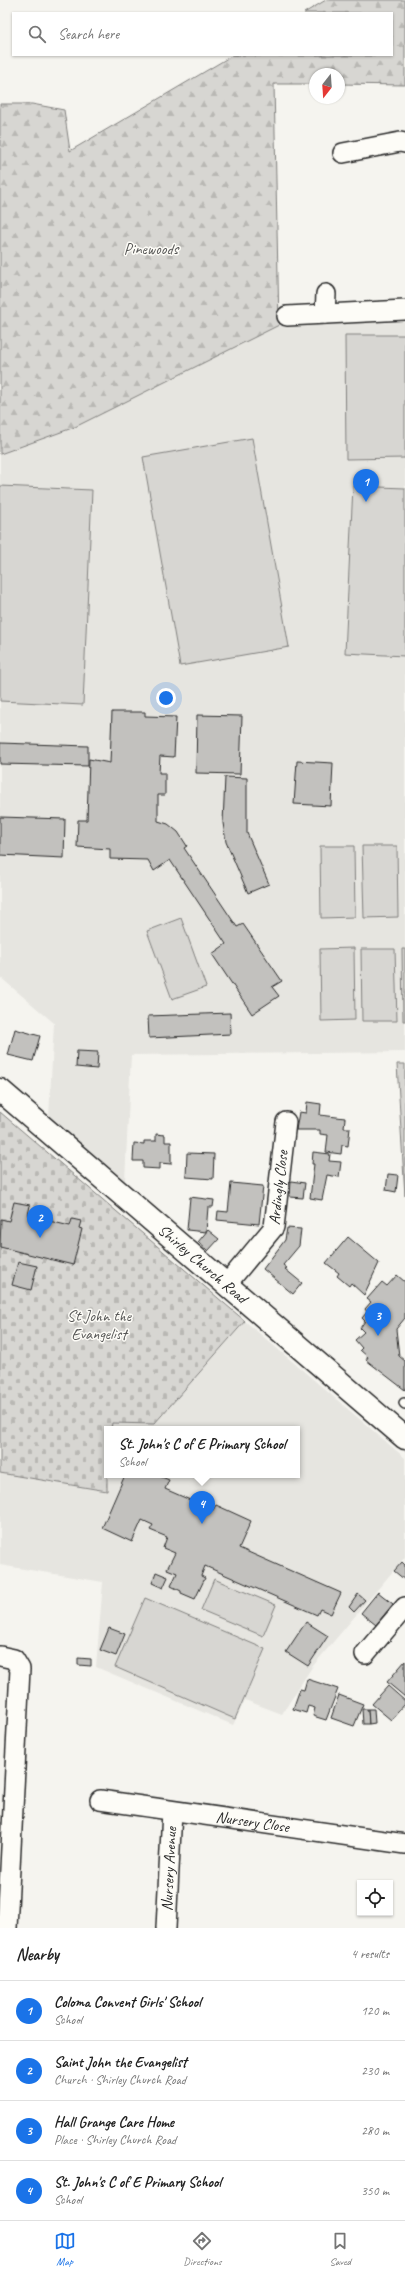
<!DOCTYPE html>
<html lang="en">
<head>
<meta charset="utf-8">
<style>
	body { margin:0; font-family:Caveat,sans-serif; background:#f6f6f6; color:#222 }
	.controls { position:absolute; right:12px; bottom:12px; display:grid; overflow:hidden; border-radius:0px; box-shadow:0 1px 3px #0004 }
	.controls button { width:36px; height:36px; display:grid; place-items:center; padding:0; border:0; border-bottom:1px solid #e0e0e0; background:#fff; color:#222; font:20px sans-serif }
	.compass { position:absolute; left:309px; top:68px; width:36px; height:36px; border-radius:50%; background:#fff; box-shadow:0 1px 3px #0004; rotate:197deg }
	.you { position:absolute; left:166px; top:698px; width:14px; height:14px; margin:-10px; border:3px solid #fff; border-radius:50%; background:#1a73e8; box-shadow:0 0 0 6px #1a73e833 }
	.badge { display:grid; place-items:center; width:26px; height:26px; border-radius:50%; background:#1a73e8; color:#fff; font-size:13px; font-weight:700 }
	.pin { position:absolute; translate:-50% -33px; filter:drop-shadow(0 1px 2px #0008) }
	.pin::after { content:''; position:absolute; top:21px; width:14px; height:12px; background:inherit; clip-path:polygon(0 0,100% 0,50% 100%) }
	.popup { position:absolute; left:104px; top:1426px; width:196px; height:52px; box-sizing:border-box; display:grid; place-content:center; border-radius:0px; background:#fff; filter:drop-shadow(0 1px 3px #0005); font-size:13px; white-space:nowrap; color:#767676 }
	.popup b { font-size:15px; color:#222 }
	.popup::after { content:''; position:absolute; left:50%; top:100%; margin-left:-8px; border:8px solid transparent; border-top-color:#fff }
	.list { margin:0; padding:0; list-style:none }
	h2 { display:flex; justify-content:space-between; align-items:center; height:52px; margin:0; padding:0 16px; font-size:17px }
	h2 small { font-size:13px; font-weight:400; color:#767676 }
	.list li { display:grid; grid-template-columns:26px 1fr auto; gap:12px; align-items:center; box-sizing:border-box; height:60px; padding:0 16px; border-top:1px solid #e0e0e0 }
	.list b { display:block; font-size:15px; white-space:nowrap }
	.list p { margin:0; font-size:13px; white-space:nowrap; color:#767676 }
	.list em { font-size:13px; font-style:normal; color:#767676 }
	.icon { flex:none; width:22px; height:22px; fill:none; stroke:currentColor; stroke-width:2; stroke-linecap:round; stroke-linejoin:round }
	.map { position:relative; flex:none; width:405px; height:1928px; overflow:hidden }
	.search { position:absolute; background:#fff; box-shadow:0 1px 3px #0004; left:12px; right:12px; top:12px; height:44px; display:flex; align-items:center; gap:10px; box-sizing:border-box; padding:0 14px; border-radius:0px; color:#767676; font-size:15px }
	.sheet { height:292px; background:#fff }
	nav { display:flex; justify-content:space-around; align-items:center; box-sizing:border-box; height:56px; border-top:1px solid #e0e0e0; background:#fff; font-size:11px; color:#767676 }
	nav a { display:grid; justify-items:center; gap:2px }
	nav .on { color:#1a73e8 }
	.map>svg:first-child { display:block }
	.built { fill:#e6e5e0 }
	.green { fill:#d7d6d2; stroke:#81807e }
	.forest { fill:url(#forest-firs); stroke:#81807e }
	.cemetery { fill:url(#cemetery-stones); stroke:#81807e }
	.building { fill:#c2c1be; stroke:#2b2b2b }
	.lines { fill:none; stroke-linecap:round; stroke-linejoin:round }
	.lane-casing { stroke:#2b2b2b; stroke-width:12 }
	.street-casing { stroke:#2b2b2b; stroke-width:22 }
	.secondary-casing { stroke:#2b2b2b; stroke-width:25 }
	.lane { stroke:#fdfcf7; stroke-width:9 }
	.street { stroke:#fdfcf7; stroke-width:19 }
	.secondary { stroke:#fdfcf7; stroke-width:22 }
	.labels { text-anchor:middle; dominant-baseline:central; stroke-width:3; stroke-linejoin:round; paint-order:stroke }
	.park-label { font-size:16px; fill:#565655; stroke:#fdfcf7 }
	.street-label { font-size:16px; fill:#2b2b2b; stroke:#fdfcf7 }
</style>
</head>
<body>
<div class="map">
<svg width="405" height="1928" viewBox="0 0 405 1928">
	<defs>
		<pattern id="forest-firs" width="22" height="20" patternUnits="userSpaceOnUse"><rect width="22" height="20" fill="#d7d6d2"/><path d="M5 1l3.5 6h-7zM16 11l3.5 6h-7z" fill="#b9b8b4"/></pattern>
		<pattern id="cemetery-stones" width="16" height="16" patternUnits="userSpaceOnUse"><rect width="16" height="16" fill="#d7d6d2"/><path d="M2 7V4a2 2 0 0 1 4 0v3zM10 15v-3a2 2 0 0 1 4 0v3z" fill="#b9b8b4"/></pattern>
	</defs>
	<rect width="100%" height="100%" fill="#f5f4ef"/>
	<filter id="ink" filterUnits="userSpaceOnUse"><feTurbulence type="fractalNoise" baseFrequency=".025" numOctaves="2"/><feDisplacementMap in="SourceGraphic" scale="8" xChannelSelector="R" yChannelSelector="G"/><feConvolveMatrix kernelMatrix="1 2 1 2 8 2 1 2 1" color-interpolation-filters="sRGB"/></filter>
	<g filter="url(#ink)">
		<g class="built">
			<polygon points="405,322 405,1052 131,1055 125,1181 49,1117 54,1023 0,977 0,454 75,427 279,325"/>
			<polygon points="245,1321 405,1458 405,1557 312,1667 282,1714 245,1700 233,1725 96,1667 103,1582 0,1565 0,1473 106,1491 108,1475 297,1475 297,1429 111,1429 112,1423 154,1424"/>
		</g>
		<g class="green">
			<polygon points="345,335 405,335 405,458 346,459"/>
			<polygon points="252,438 289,647 180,666 143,457"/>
			<polygon points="0,486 92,490 83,705 0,701"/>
			<polygon points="353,486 405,488 405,656 345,653"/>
			<polygon points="320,846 354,846 355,917 321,918"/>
			<polygon points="362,846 397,846 398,917 364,918"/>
			<polygon points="181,918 206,987 172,999 147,931"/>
			<polygon points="354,948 355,1020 321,1021 320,949"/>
			<polygon points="361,949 395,949 397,1021 362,1021"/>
			<polygon points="402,949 405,949 405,1021 403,1021"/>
			<polygon points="397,1064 405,1064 405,1196"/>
			<polygon points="214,1579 276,1605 263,1636 201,1610"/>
			<polygon points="145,1598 265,1649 235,1719 115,1667"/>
		</g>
		<polygon class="forest" points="326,0 405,0 405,85 339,84 339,74 315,74 315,84 274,84 279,325 75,427 0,454 0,104 32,104 64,110 70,151 233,55 392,55 392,13 304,13"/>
		<polygon class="cemetery" points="0,1112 245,1321 154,1424 112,1423 111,1429 107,1429 107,1491 0,1473"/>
		<g class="building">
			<polygon points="112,712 145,712 145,716 176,717 174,757 160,756 159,773 165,773 165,795 158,795 158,821 168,824 178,832 187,846 184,848 237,927 243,924 282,981 272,987 279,996 252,1014 212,954 226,944 170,860 154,871 148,860 110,859 110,849 77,847 78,820 87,820 89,759 110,763"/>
			<polygon points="197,715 242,716 240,774 196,773"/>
			<polygon points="0,743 88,746 88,766 0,764"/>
			<polygon points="297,761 333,763 331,806 294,804"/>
			<polygon points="225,777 247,778 247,833 269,884 248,893 226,842 223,823"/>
			<polygon points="0,817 65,819 64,858 0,855"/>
			<polygon points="230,1013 231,1034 149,1038 148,1016"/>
			<polygon points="15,1029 40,1036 33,1061 8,1055"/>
			<polygon points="77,1051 98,1052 97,1069 76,1067"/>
			<polygon points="307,1102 321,1104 320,1115 345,1118 344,1128 350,1128 348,1146 342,1145 341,1154 326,1152 328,1135 320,1134 320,1130 296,1130 299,1112 306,1113"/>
			<polygon points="156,1134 165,1135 165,1142 171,1142 171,1164 160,1163 160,1169 143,1168 143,1161 133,1161 134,1143 144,1144 144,1141 156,1141"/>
			<polygon points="313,1152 330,1154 329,1161 341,1162 339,1177 327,1175 322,1200 310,1198 314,1164 312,1164"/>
			<polygon points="187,1153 214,1154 213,1179 186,1177"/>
			<polygon points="388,1174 398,1175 396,1192 386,1190"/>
			<polygon points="291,1181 305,1183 303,1198 290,1197"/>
			<polygon points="231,1183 263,1186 259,1224 217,1220 218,1211 228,1212"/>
			<polygon points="190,1197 214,1200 213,1207 208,1207 206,1232 187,1230"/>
			<polygon points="14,1202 30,1205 28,1216 70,1226 72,1219 81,1221 79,1228 82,1229 73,1265 0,1247 1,1219 9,1221"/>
			<polygon points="287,1228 301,1229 299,1246 283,1265 287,1268 285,1269 302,1283 293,1294 263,1269 285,1240"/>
			<polygon points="208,1230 219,1239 208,1251 198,1242"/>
			<polygon points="348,1237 379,1263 364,1295 351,1283 349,1286 337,1276 339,1273 326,1263"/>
			<polygon points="18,1262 37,1266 31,1290 12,1285"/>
			<polygon points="397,1275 405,1282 405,1318 396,1329 399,1356 405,1361 405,1390 366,1360 368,1357 360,1350 362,1348 355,1340 364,1332 360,1328 365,1321 362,1318 367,1312 365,1309 371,1302 367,1299 382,1282 387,1286"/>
			<polygon points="125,1475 157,1475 169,1480 165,1489 213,1510 216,1505 251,1521 239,1548 341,1593 331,1614 320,1609 317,1615 205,1566 201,1576 205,1578 195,1599 181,1593 181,1591 171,1586 177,1573 167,1569 175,1553 163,1548 167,1537 150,1530 153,1525 142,1520 132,1542 102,1528"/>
			<polygon points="402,1562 405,1565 405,1580 394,1571"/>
			<polygon points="156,1572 168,1577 163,1588 152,1583"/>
			<polygon points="378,1592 393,1604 376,1625 361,1613"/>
			<polygon points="358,1594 365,1600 354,1612 349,1607"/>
			<polygon points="306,1622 328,1636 308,1666 286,1652"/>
			<polygon points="109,1628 125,1634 116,1656 100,1650"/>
			<polygon points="78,1658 91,1659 91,1666 78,1665"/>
			<polygon points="405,1661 405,1697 387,1682"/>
			<polygon points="307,1679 338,1689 326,1720 313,1716 315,1708 308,1706 306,1713 293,1709 300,1689 304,1690"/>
			<polygon points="388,1686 405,1701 405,1704 391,1720 372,1704"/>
			<polygon points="339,1695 363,1704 354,1726 331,1718"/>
			<polygon points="362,1709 368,1709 369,1724 363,1724"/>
			<polygon points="368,1709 374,1709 375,1723 369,1724"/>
		</g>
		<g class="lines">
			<g class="lane-casing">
				<polyline id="lane" points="404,1403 405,1404"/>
			</g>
			<g class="street-casing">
				<g id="street">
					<polyline points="343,153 400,142 405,143"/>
					<polyline points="325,314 326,294"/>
					<polyline points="287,316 405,310"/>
					<path id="s1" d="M 226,1285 L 274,1227 L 286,1122"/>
					<polyline points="365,1654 405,1607"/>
					<polyline points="0,1656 14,1659 20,1669 7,1928"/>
					<path id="s2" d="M 100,1800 L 405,1844"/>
					<path id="s3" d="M 166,1928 L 172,1811"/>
				</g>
			</g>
			<g class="secondary-casing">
				<g id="secondary">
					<path id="s4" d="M 0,1090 L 405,1438"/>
				</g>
			</g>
			<use href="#lane" class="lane"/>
			<use href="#street" class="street"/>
			<use href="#secondary" class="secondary"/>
		</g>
	</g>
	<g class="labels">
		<g class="park-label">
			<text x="151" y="249">Pinewoods</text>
			<text x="99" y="1316">St John the<tspan x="99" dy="18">Evangelist</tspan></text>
		</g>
		<g class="street-label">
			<text stroke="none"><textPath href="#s1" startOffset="115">Ardingly Close</textPath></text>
			<text stroke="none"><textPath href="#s4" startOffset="267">Shirley Church Road</textPath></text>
			<text stroke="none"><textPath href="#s2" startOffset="154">Nursery Close</textPath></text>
			<text stroke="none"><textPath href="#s3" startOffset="59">Nursery Avenue</textPath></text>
		</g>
	</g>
</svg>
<div class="controls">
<button><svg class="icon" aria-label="locate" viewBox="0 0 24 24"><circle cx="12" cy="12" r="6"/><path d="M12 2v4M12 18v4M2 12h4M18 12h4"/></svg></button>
</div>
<svg class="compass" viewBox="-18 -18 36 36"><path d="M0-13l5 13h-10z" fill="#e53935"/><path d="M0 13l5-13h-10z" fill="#767676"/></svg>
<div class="you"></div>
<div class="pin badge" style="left:366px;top:502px">1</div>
<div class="pin badge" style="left:40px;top:1238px">2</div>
<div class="pin badge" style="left:378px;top:1336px">3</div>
<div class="pin badge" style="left:202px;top:1524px">4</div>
<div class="popup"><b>St. John's C of E Primary School</b>School</div>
<div class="search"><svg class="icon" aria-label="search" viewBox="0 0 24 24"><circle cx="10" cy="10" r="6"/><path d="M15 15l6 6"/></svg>Search here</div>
</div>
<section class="sheet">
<h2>Nearby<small>4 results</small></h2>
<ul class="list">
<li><span class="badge">1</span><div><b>Coloma Convent Girls' School</b><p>School</p></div><em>120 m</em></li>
<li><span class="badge">2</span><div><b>Saint John the Evangelist</b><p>Church · Shirley Church Road</p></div><em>230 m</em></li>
<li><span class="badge">3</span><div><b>Hall Grange Care Home</b><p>Place · Shirley Church Road</p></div><em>280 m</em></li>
<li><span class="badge">4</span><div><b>St. John's C of E Primary School</b><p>School</p></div><em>350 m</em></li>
</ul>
</section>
<nav>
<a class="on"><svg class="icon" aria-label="map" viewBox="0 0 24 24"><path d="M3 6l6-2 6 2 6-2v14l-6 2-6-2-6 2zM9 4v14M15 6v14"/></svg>Map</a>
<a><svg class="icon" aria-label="directions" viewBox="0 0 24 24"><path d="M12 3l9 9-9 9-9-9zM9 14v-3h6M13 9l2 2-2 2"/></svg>Directions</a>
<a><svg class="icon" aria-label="saved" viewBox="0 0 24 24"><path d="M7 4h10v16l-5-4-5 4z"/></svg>Saved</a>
</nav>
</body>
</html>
